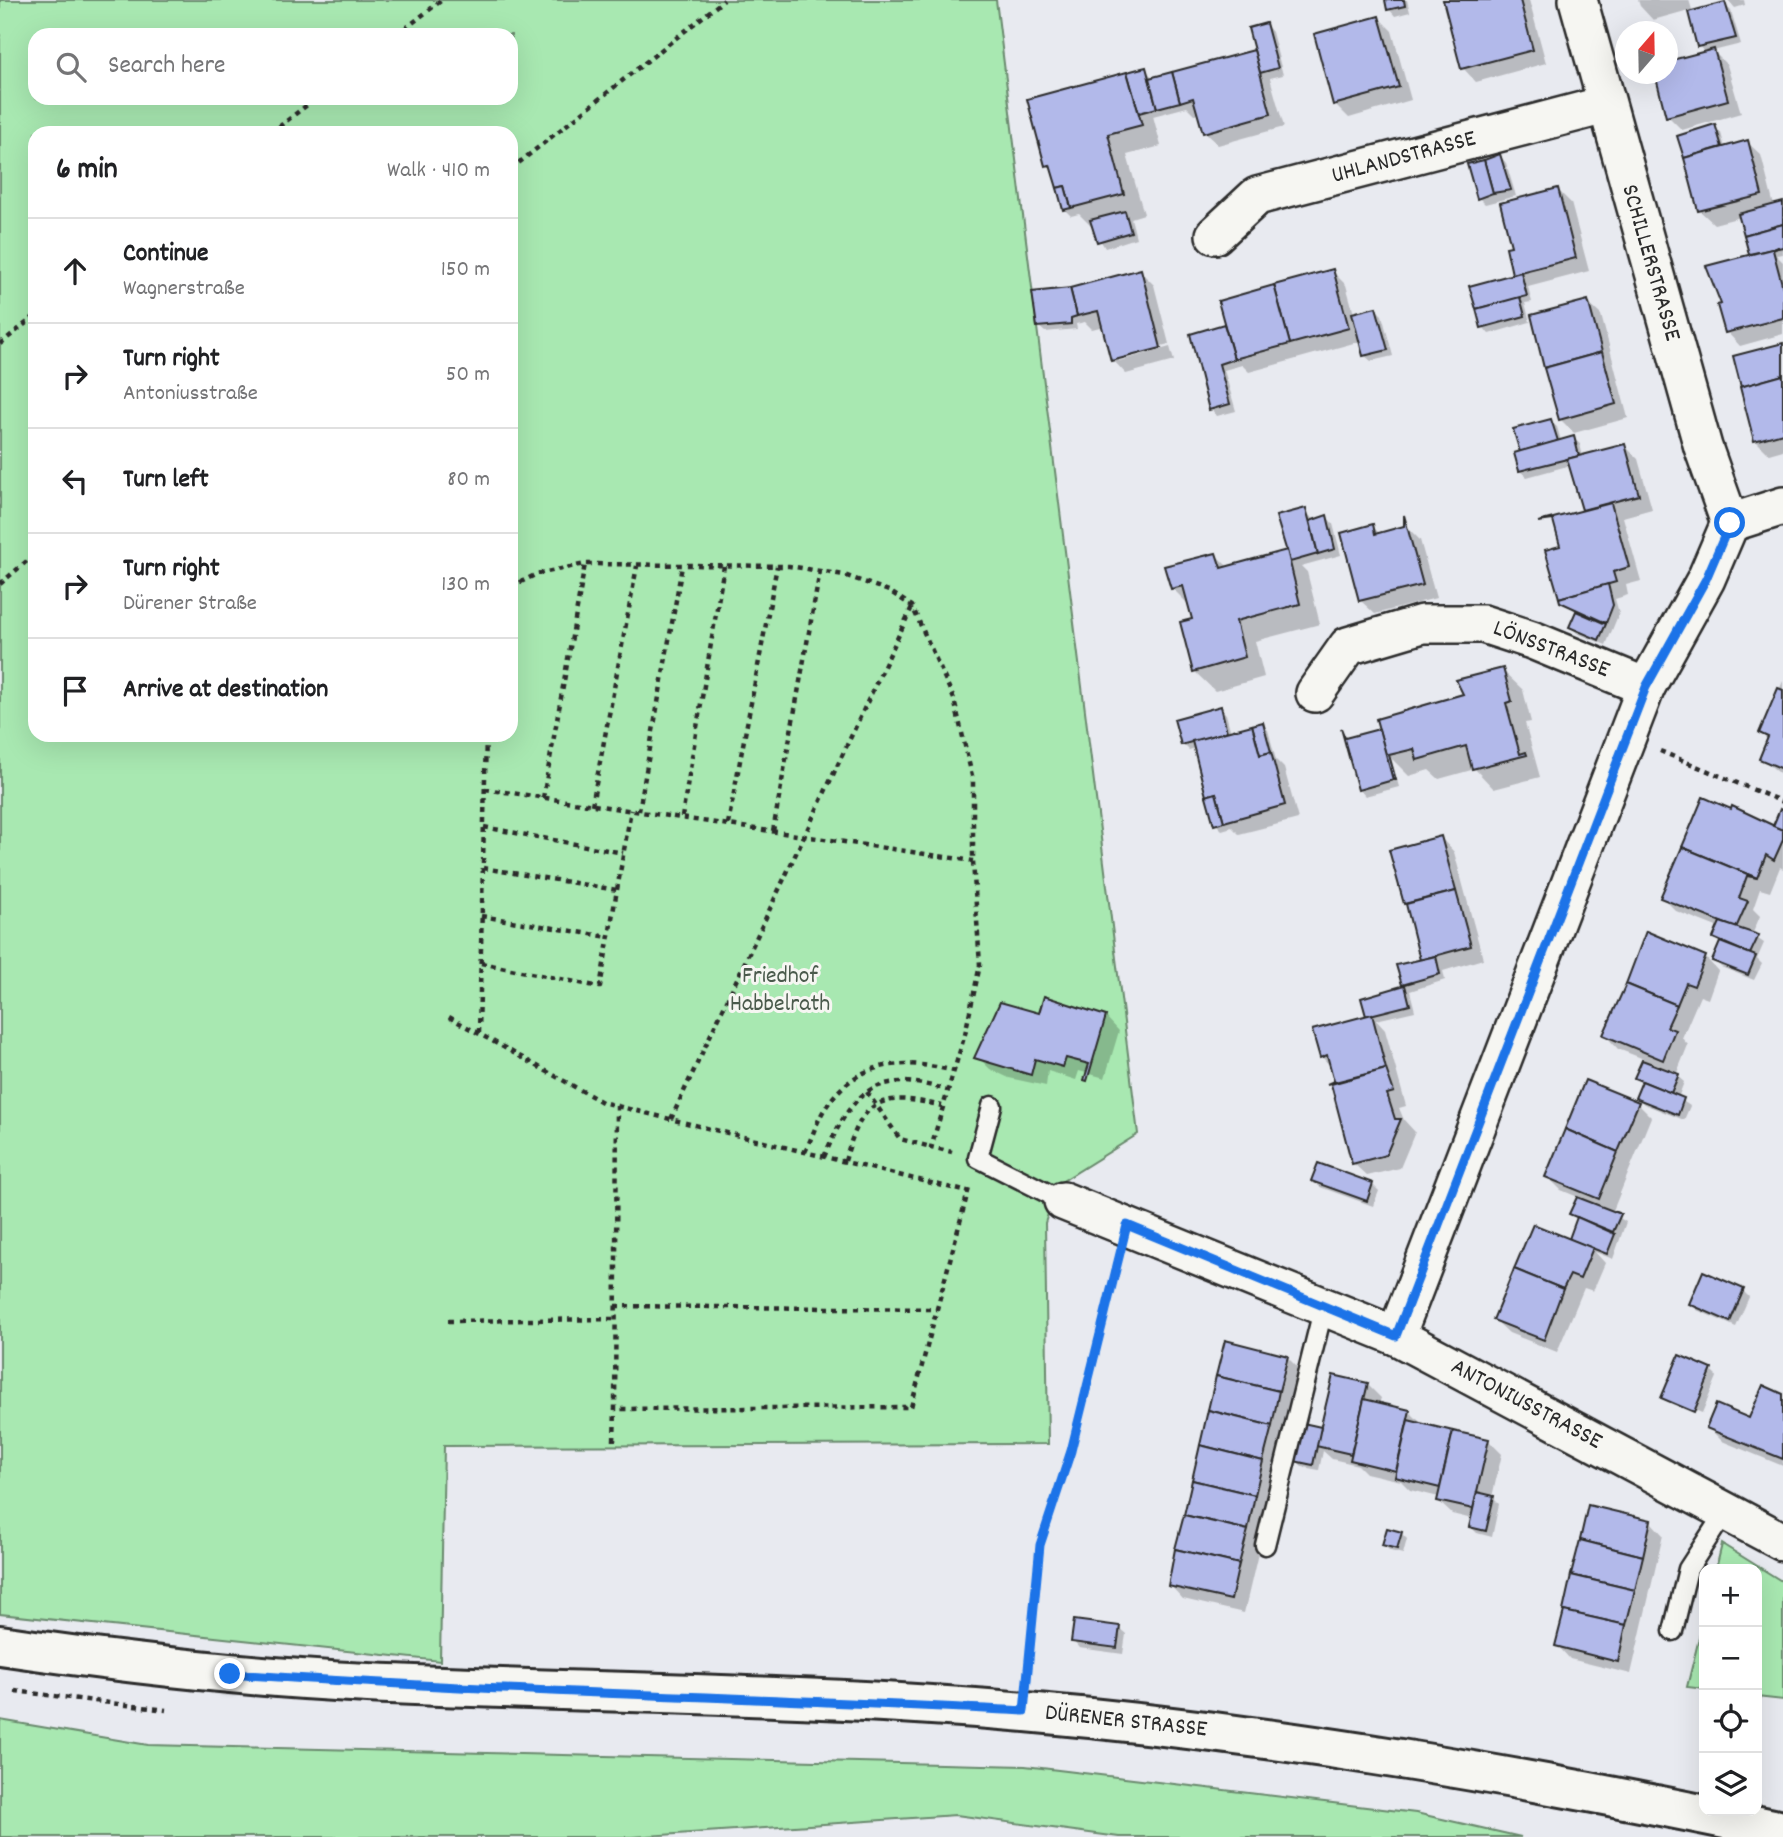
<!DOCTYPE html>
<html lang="en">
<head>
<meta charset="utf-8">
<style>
	body { margin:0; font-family:Dekko,sans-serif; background:#f6f6f6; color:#202124 }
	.controls { position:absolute; right:21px; bottom:21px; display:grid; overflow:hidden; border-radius:14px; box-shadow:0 7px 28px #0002 }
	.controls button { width:63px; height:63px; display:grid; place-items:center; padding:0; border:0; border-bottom:2px solid #e0e0e0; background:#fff; color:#202124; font:35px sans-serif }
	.compass { position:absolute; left:1615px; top:21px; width:63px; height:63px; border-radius:50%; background:#fff; box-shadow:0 7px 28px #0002; rotate:20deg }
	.stop { position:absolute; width:21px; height:21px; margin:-16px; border:5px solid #1a73e8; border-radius:50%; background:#fff }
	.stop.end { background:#1a73e8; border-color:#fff; box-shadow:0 2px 7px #0008 }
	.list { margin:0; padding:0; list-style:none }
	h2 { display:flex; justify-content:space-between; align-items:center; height:91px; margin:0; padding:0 28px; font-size:30px }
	h2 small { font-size:23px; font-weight:400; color:#757577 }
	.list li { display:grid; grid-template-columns:46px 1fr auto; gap:21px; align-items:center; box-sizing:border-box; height:105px; padding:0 28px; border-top:2px solid #e0e0e0 }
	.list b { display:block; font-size:26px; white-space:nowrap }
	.list p { margin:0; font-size:23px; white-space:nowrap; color:#757577 }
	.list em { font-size:23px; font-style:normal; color:#757577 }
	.icon { flex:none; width:38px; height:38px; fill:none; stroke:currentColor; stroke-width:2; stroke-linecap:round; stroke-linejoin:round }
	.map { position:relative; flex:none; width:1783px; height:1837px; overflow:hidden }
	.search { position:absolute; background:#fff; box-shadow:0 7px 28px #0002; left:28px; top:28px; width:490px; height:77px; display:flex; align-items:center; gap:18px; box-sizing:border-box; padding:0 24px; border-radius:21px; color:#757577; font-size:26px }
	.panel { position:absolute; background:#fff; box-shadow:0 7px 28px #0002; left:28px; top:126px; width:490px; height:616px; border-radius:21px }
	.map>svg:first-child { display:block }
	.green { fill:#a8e8b1; stroke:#6a8a6e; stroke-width:2; fill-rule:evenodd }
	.shadow { fill:#0003 }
	.building { fill:#b2b9ea; stroke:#2b2b2b; stroke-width:2 }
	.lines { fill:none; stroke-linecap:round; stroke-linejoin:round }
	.lane-casing { stroke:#2b2b2b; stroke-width:23 }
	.street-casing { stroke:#2b2b2b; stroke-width:42 }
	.secondary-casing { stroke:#2b2b2b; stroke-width:44 }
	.path { stroke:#2b2b2b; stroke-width:4.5; stroke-dasharray:5 5; stroke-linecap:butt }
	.lane { stroke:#f6f6f2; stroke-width:18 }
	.street { stroke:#f6f6f2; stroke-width:37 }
	.secondary { stroke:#f6f6f2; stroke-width:38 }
	.route { stroke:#1a73e8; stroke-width:9 }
	.labels { text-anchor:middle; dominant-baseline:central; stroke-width:6; stroke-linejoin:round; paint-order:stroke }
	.street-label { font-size:24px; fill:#2b2b2b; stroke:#f6f6f2 }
	.park-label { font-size:24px; fill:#4a5a4c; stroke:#f6f6f2 }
</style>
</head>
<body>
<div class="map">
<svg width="1783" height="1837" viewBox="0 0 1783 1837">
	<rect width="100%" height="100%" fill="#e8eaf0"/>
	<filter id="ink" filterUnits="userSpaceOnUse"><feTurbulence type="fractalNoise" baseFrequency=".0143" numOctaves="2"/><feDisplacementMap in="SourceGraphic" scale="14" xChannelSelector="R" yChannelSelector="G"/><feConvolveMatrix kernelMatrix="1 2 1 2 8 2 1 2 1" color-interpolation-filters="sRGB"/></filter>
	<g filter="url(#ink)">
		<g class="green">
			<path d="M 0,0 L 996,0 L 1138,1134 L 1058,1184 L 1045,1223 L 1048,1444 L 444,1446 L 440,1661 L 0,1614 ZM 35,35 L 511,35 L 511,98 L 35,98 ZM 35,133 L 511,133 L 511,735 L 35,735 Z"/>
			<polygon points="1722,1544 1783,1582 1783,1700 1757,1697 1757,1569 1716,1569"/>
			<polygon points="1704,1618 1704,1689 1687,1687"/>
			<polygon points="0,1720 148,1745 1025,1766 1416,1813 1521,1837 1119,1837 956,1815 632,1837 0,1837"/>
		</g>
		<g class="shadow">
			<polygon points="1387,0 1407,0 1410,12 1395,16 1389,9"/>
			<polygon points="1445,0 1529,0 1546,63 1476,82 1463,68"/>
			<polygon points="1638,0 1689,0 1693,13 1724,4 1731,11 1741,44 1713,51 1727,65 1741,113 1682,130 1668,116 1656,74 1668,74 1668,63 1705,53 1699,46 1689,10 1653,20 1640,6"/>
			<polygon points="1728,0 1744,0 1745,5 1735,8"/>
			<polygon points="1379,18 1392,31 1411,100 1349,118 1335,104"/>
			<polygon points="1266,25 1272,32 1283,75 1270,78 1284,127 1218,145 1204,132 1199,113 1195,115 1187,107 1153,116 1161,146 1127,155 1144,214 1131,218 1136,238 1105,248 1093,228 1079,214 1071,216 1064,209 1054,172 1047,165 1030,100 1146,69 1153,79 1256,52"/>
			<polygon points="1714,126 1721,133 1725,148 1747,142 1761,155 1774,206 1783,204 1783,254 1776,255 1783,262 1783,334 1740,346 1727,332 1724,305 1753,255 1741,217 1714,224 1700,211 1679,137"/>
			<polygon points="1500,156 1506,163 1516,196 1485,204 1479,198"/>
			<polygon points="1557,189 1571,203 1589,271 1528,287 1532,302 1525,303 1530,322 1489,334 1483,327 1471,287 1514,276 1508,249 1513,248"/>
			<polygon points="1140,271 1154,285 1169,344 1119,357 1119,361 1170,347 1174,361 1126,374 1113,360 1104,326 1092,329 1085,322 1076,324 1077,329 1045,332 1038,326 1070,290"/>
			<polygon points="1332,271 1346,285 1354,314 1376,309 1382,315 1393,356 1371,361 1364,355 1361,341 1249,372 1242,365 1224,370 1236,411 1217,416 1211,409 1223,326 1228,331"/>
			<polygon points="1587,302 1601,315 1628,418 1574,433 1560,419"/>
			<polygon points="1783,344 1783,450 1769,454 1755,440"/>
			<polygon points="1550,421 1557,427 1561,441 1573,438 1580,444 1583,457 1625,446 1638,459 1652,509 1623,517 1641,581 1626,585 1628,595 1615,599 1619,613 1606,645 1577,633 1571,627 1577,612 1561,601 1562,547 1584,511 1571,465 1527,477 1520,471 1522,453"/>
			<polygon points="1305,510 1314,521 1327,517 1333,524 1341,555 1301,566 1307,572 1320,624 1255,641 1264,677 1215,691 1194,671 1194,621 1190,606 1172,588 1216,555 1229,568 1288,551"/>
			<polygon points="1372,526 1380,534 1407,527 1420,540 1436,598 1375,614 1361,601 1343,534"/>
			<polygon points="1502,670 1523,690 1531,722 1525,723 1540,777 1494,789 1475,769 1439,779 1429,770 1409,776 1391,758 1399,787 1365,796 1359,789 1379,731 1466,696"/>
			<polygon points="1783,681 1783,776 1762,759 1769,741 1761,733"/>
			<polygon points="1220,708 1226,714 1231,733 1262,724 1268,730 1276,760 1284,768 1298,819 1239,834 1232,827 1222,830 1216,824 1195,748 1189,750 1183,744"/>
			<polygon points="1783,813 1783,869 1780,867 1770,892 1760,889 1753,909 1760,916 1752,935 1764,943 1757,959 1762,964 1754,980 1721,967 1714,960 1721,944 1715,938 1719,928 1676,911 1662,897 1774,828"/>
			<polygon points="1441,838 1454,852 1483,959 1443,971 1445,980 1410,991 1415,1011 1376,1020 1385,1030 1406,1106 1399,1108 1404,1120 1415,1132 1400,1168 1367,1176 1353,1163 1332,1083 1336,1082 1332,1068 1322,1057 1404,986 1398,966 1422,961 1391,851"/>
			<polygon points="1705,957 1718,971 1708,999 1700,996 1682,1038 1688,1045 1676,1075 1684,1082 1678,1098 1690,1106 1684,1120 1644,1104 1637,1098 1643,1084 1636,1077 1644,1059 1618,1049 1605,1035"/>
			<polygon points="1040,1015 1106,1017 1119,1031 1105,1078 1079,1071 1076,1080 1048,1071 1046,1086 1009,1078 990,1069 977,1056"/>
			<polygon points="1638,1104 1651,1117 1612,1213 1626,1222 1613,1259 1595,1252 1605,1263 1593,1291 1584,1288 1557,1352 1509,1333 1495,1320 1570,1240 1578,1220 1571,1214 1578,1197 1561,1190 1547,1176"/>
			<polygon points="1313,1181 1372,1184 1379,1191 1373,1206 1320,1187"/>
			<polygon points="1743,1291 1749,1297 1736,1327 1697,1310 1691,1304"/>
			<polygon points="1287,1357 1301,1371 1244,1613 1183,1599 1170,1585"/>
			<polygon points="1711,1371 1717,1377 1702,1413 1668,1399 1668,1402 1663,1397"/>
			<polygon points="1367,1384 1381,1398 1379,1404 1410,1412 1423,1425 1489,1441 1502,1454 1492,1497 1499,1504 1492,1537 1477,1533 1471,1527 1472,1519 1452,1514 1438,1501 1439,1497 1410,1490 1401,1481 1366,1473 1358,1465 1332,1459 1323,1451 1319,1470 1303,1467 1296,1460 1322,1429"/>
			<polygon points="1783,1396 1783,1466 1722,1441 1708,1427 1750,1420"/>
			<polygon points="1650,1521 1663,1535 1631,1674 1570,1659 1557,1645"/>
			<polygon points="1401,1533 1407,1539 1403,1554 1390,1551 1384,1545"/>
			<polygon points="1119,1628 1126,1634 1123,1654 1079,1648 1073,1641"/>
		</g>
		<g class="building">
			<polygon points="1385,0 1404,0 1405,6 1387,10"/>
			<polygon points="1443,0 1520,0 1533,50 1461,69"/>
			<polygon points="1725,2 1736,38 1697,47 1688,12"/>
			<polygon points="1379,16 1399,87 1333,105 1314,34"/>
			<polygon points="1266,23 1278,68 1260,73 1248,28"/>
			<polygon points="1714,49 1728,100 1666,117 1655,74 1668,74 1668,61"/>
			<polygon points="1254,50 1271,114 1203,133 1193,98 1180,102 1172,72"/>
			<polygon points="1146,67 1157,108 1139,113 1127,72"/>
			<polygon points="1127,72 1142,125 1108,134 1124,194 1071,208 1065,186 1057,188 1050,165 1045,166 1027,99"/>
			<polygon points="1172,72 1180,102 1157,108 1149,78"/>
			<polygon points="1715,124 1722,147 1684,158 1677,136"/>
			<polygon points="1748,140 1762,195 1698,211 1684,158"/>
			<polygon points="1500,154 1511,190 1493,193 1484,160"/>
			<polygon points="1484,160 1493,193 1477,199 1467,164"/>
			<polygon points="1065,186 1071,208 1063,210 1057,188"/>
			<polygon points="1558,188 1576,258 1512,274 1506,247 1511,246 1500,203"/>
			<polygon points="1783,202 1783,224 1744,235 1738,214"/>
			<polygon points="1125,211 1131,232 1097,242 1090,220"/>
			<polygon points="1783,224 1783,247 1749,254 1744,235"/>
			<polygon points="1779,247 1773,250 1783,288 1783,318 1725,333 1717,305 1721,304 1706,266"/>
			<polygon points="1141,269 1161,348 1111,361 1098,311 1077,316 1070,288"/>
			<polygon points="1333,269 1349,328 1290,344 1274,285"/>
			<polygon points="1521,272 1527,296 1476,309 1469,286"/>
			<polygon points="1274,285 1290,344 1234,359 1218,301"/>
			<polygon points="1070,288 1077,316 1071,318 1071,324 1037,327 1032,292"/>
			<polygon points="1520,297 1525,316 1481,328 1476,309"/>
			<polygon points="1588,300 1602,352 1544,368 1531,315"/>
			<polygon points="1376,307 1388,350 1363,356 1352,313"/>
			<polygon points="1224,324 1234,359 1219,364 1230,404 1209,410 1190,334"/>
			<polygon points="1783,343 1783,375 1741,387 1733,356"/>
			<polygon points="1602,352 1616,404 1559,420 1544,368"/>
			<polygon points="1783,375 1783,433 1754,441 1740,387"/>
			<polygon points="1551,419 1558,441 1520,452 1513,429"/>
			<polygon points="1574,436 1579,456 1519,471 1514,453"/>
			<polygon points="1625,444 1639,495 1582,510 1567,459"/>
			<polygon points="1611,503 1629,567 1613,572 1616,582 1559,598 1545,550 1560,546 1553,520 1538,522"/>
			<polygon points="1306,508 1318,554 1290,562 1276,516"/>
			<polygon points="1327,515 1335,549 1318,554 1310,521"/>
			<polygon points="1404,515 1423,585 1359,601 1341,533 1373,524 1375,534 1404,526"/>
			<polygon points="1287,550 1300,604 1236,621 1245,657 1193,672 1180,622 1192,619 1183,586 1171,589 1164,566 1216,553 1221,568"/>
			<polygon points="1608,584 1613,605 1606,623 1560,602 1559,598"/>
			<polygon points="1576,611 1606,624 1599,640 1569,627"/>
			<polygon points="1503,668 1512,701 1506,703 1520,754 1526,752 1527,755 1472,769 1466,746 1417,760 1414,749 1389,755 1396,780 1393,780 1376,719 1463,694 1456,680"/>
			<polygon points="1778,688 1783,690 1783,769 1759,759 1768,737 1759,733"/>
			<polygon points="1221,706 1227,732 1181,745 1174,719"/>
			<polygon points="1263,722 1271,752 1260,755 1252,725"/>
			<polygon points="1252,725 1260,755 1271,752 1285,805 1224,822 1216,793 1206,796 1192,741"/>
			<polygon points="1341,728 1345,738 1379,729 1393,780 1358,790"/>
			<polygon points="1216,793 1224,822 1214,825 1206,796"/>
			<polygon points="1703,797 1731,809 1732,806 1783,830 1783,840 1774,860 1766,855 1757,878 1682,847"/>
			<polygon points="1780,809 1783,811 1783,830 1773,826"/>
			<polygon points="1441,836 1456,891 1404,904 1389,850"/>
			<polygon points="1682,847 1757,878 1747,876 1739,898 1748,901 1736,928 1660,898"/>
			<polygon points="1456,891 1471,946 1420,960 1406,904"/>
			<polygon points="1720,922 1759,935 1750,954 1713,938"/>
			<polygon points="1646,931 1706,956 1694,986 1686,983 1677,1005 1626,984"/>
			<polygon points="1720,942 1756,956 1748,975 1712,961"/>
			<polygon points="1436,956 1440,974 1402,985 1396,965"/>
			<polygon points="1626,984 1677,1005 1667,1027 1675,1030 1663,1060 1603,1035"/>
			<polygon points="1405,985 1410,1005 1366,1016 1361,998"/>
			<polygon points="1044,996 1106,1016 1087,1081 1084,1080 1089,1064 1066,1058 1063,1067 1035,1059 1031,1075 974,1058 1000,1002 1039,1013"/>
			<polygon points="1372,1014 1386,1069 1327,1084 1334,1081 1327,1055 1320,1058 1312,1030"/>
			<polygon points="1642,1060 1679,1074 1671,1093 1634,1078"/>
			<polygon points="1386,1069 1394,1092 1387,1094 1395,1119 1401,1119 1386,1155 1352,1164 1331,1084"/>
			<polygon points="1585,1080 1639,1102 1618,1152 1565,1129"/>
			<polygon points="1642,1081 1684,1098 1678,1115 1635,1098"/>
			<polygon points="1565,1129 1618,1152 1599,1199 1545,1177"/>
			<polygon points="1318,1163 1373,1183 1367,1201 1311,1181"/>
			<polygon points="1577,1197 1621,1214 1613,1232 1569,1214"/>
			<polygon points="1577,1217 1615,1234 1607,1254 1569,1239"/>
			<polygon points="1533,1224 1593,1248 1580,1279 1570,1275 1563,1289 1514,1269"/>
			<polygon points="1514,1269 1563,1289 1544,1340 1493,1320"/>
			<polygon points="1703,1271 1744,1289 1730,1322 1689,1304"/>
			<polygon points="1225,1340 1288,1356 1279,1391 1216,1376"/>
			<polygon points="1679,1355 1712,1369 1694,1412 1661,1398"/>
			<polygon points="1333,1375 1368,1383 1351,1454 1316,1446"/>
			<polygon points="1216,1376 1279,1391 1272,1426 1208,1410"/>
			<polygon points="1763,1385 1783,1394 1783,1459 1706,1428 1716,1404 1749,1418"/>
			<polygon points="1364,1399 1410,1410 1396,1471 1350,1460"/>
			<polygon points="1208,1410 1272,1426 1263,1461 1200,1445"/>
			<polygon points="1408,1420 1453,1431 1440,1488 1395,1477"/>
			<polygon points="1303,1423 1321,1427 1313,1465 1294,1461"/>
			<polygon points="1453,1431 1489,1439 1473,1509 1437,1501"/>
			<polygon points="1200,1445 1263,1461 1255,1495 1192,1480"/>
			<polygon points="1192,1480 1255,1495 1248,1530 1184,1515"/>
			<polygon points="1477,1492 1494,1496 1486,1531 1469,1527"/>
			<polygon points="1588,1505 1651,1520 1643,1556 1580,1540"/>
			<polygon points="1184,1515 1248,1530 1239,1564 1175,1549"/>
			<polygon points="1387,1528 1402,1532 1397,1549 1382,1545"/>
			<polygon points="1580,1540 1643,1556 1635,1590 1571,1575"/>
			<polygon points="1175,1549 1239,1564 1231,1600 1168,1586"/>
			<polygon points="1571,1575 1635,1590 1626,1625 1563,1611"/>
			<polygon points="1564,1611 1626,1625 1618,1662 1555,1646"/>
			<polygon points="1074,1620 1120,1626 1117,1648 1071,1642"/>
		</g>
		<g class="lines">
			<g class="lane-casing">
				<g id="lane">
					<polyline points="992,1106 978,1158 1063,1201"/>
					<polyline points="1265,1545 1324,1306"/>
					<polyline points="1673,1631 1688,1569 1725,1512"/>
				</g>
			</g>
			<g class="street-casing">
				<g id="street">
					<polyline points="1578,0 1703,447 1730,523"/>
					<polyline points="1215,235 1257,196 1605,105"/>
					<polyline points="1315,693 1348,646 1422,624 1483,624 1532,640 1646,687"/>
					<polyline points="1063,1201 1396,1336 1783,1542"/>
					<polyline points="1396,1336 1646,687 1706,579 1730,523 1783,506"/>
				</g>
			</g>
			<g class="secondary-casing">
				<path id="secondary" d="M 0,1645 C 122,1663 245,1677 368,1683 C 587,1693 807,1693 1026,1712 C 1281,1734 1532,1778 1783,1831"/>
			</g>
			<g class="path">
				<polyline points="397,35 442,0"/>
				<polyline points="271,133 316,98"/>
				<polyline points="511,169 724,0"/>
				<polyline points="0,344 35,316"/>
				<polyline points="0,584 35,554"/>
				<polyline points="511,587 537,574 585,564 789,566 844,575 889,591 912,606 954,699 973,780 973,861 980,965 965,1034 931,1147 952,1152"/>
				<polyline points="1660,751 1783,802"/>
				<polyline points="485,789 973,861"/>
				<polyline points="543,798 585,564"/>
				<polyline points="592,805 637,566"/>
				<polyline points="639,811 682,566"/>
				<polyline points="682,817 724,566"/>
				<polyline points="728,824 777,566"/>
				<polyline points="484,827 623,853"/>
				<polyline points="773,831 820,571"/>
				<polyline points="483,868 617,890"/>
				<polyline points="481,916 609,937"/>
				<polyline points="481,963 600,987 631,810"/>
				<polyline points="449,1017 602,1102 617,1106 615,1409 911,1407 969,1188"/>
				<polyline points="479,1033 486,735"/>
				<polyline points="867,1092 900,1139 931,1147"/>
				<polyline points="617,1106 968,1192"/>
				<polyline points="671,1119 912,607"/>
				<path d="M 805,1152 C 812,1138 817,1120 826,1107 C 857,1060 903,1058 954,1071"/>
				<path d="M 824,1157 C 852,1092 874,1068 947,1090"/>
				<path d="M 845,1161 C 862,1099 880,1091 942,1106"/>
				<polyline points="615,1306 937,1309"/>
				<polyline points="448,1321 615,1319"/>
				<polyline points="614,1441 615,1409"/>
				<polyline points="1028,1674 1040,1545 1071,1451 1117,1263"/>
				<polyline points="15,1691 166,1710"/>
			</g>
			<use href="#lane" class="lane"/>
			<use href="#street" class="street"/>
			<use href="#secondary" class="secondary"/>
		</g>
	</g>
	<g class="lines" filter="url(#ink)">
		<path class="route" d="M 230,1674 C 494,1692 759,1697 1024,1711 L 1040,1545 L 1071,1451 L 1127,1225 L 1396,1336 L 1646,687 L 1706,579 L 1730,523"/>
	</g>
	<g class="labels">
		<g class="street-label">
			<text transform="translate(1404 158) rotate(-15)">UHLANDSTRASSE</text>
			<text transform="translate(1650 263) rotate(74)">SCHILLERSTRASSE</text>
			<text transform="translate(1551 650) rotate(21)">LÖNSSTRASSE</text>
			<text transform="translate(1526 1405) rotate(28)">ANTONIUSSTRASSE</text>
			<text transform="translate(1126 1722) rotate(6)">DÜRENER STRASSE</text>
		</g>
		<g class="park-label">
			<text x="780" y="977">Friedhof<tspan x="780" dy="28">Habbelrath</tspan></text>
		</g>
	</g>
</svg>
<div class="controls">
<button>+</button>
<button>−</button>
<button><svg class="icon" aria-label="locate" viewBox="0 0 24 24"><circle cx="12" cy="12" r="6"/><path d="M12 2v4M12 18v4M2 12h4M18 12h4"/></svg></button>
<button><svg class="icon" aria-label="layers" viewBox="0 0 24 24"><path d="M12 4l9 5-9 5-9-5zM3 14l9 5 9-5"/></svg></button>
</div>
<svg class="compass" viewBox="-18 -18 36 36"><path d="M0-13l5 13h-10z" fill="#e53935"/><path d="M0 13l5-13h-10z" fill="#757577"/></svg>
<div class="stop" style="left:1730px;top:523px"></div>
<div class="stop end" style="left:230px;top:1674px"></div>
<div class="search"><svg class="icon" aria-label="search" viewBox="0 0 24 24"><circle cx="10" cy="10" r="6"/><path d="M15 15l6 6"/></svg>Search here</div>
<section class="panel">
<h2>6 min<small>Walk · 410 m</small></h2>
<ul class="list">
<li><svg class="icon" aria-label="ahead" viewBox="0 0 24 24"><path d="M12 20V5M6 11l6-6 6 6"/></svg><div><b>Continue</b><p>Wagnerstraße</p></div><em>150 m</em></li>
<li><svg class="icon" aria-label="right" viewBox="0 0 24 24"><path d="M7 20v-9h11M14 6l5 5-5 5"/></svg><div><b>Turn right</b><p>Antoniusstraße</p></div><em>50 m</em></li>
<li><svg class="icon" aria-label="left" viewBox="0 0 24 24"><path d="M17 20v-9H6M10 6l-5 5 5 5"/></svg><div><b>Turn left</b></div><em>80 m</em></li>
<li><svg class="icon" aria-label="right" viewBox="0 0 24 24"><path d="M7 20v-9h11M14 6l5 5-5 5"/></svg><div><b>Turn right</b><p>Dürener Straße</p></div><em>130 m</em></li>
<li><svg class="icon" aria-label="arrive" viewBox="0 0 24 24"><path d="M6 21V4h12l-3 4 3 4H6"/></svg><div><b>Arrive at destination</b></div></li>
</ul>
</section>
</div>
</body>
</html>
